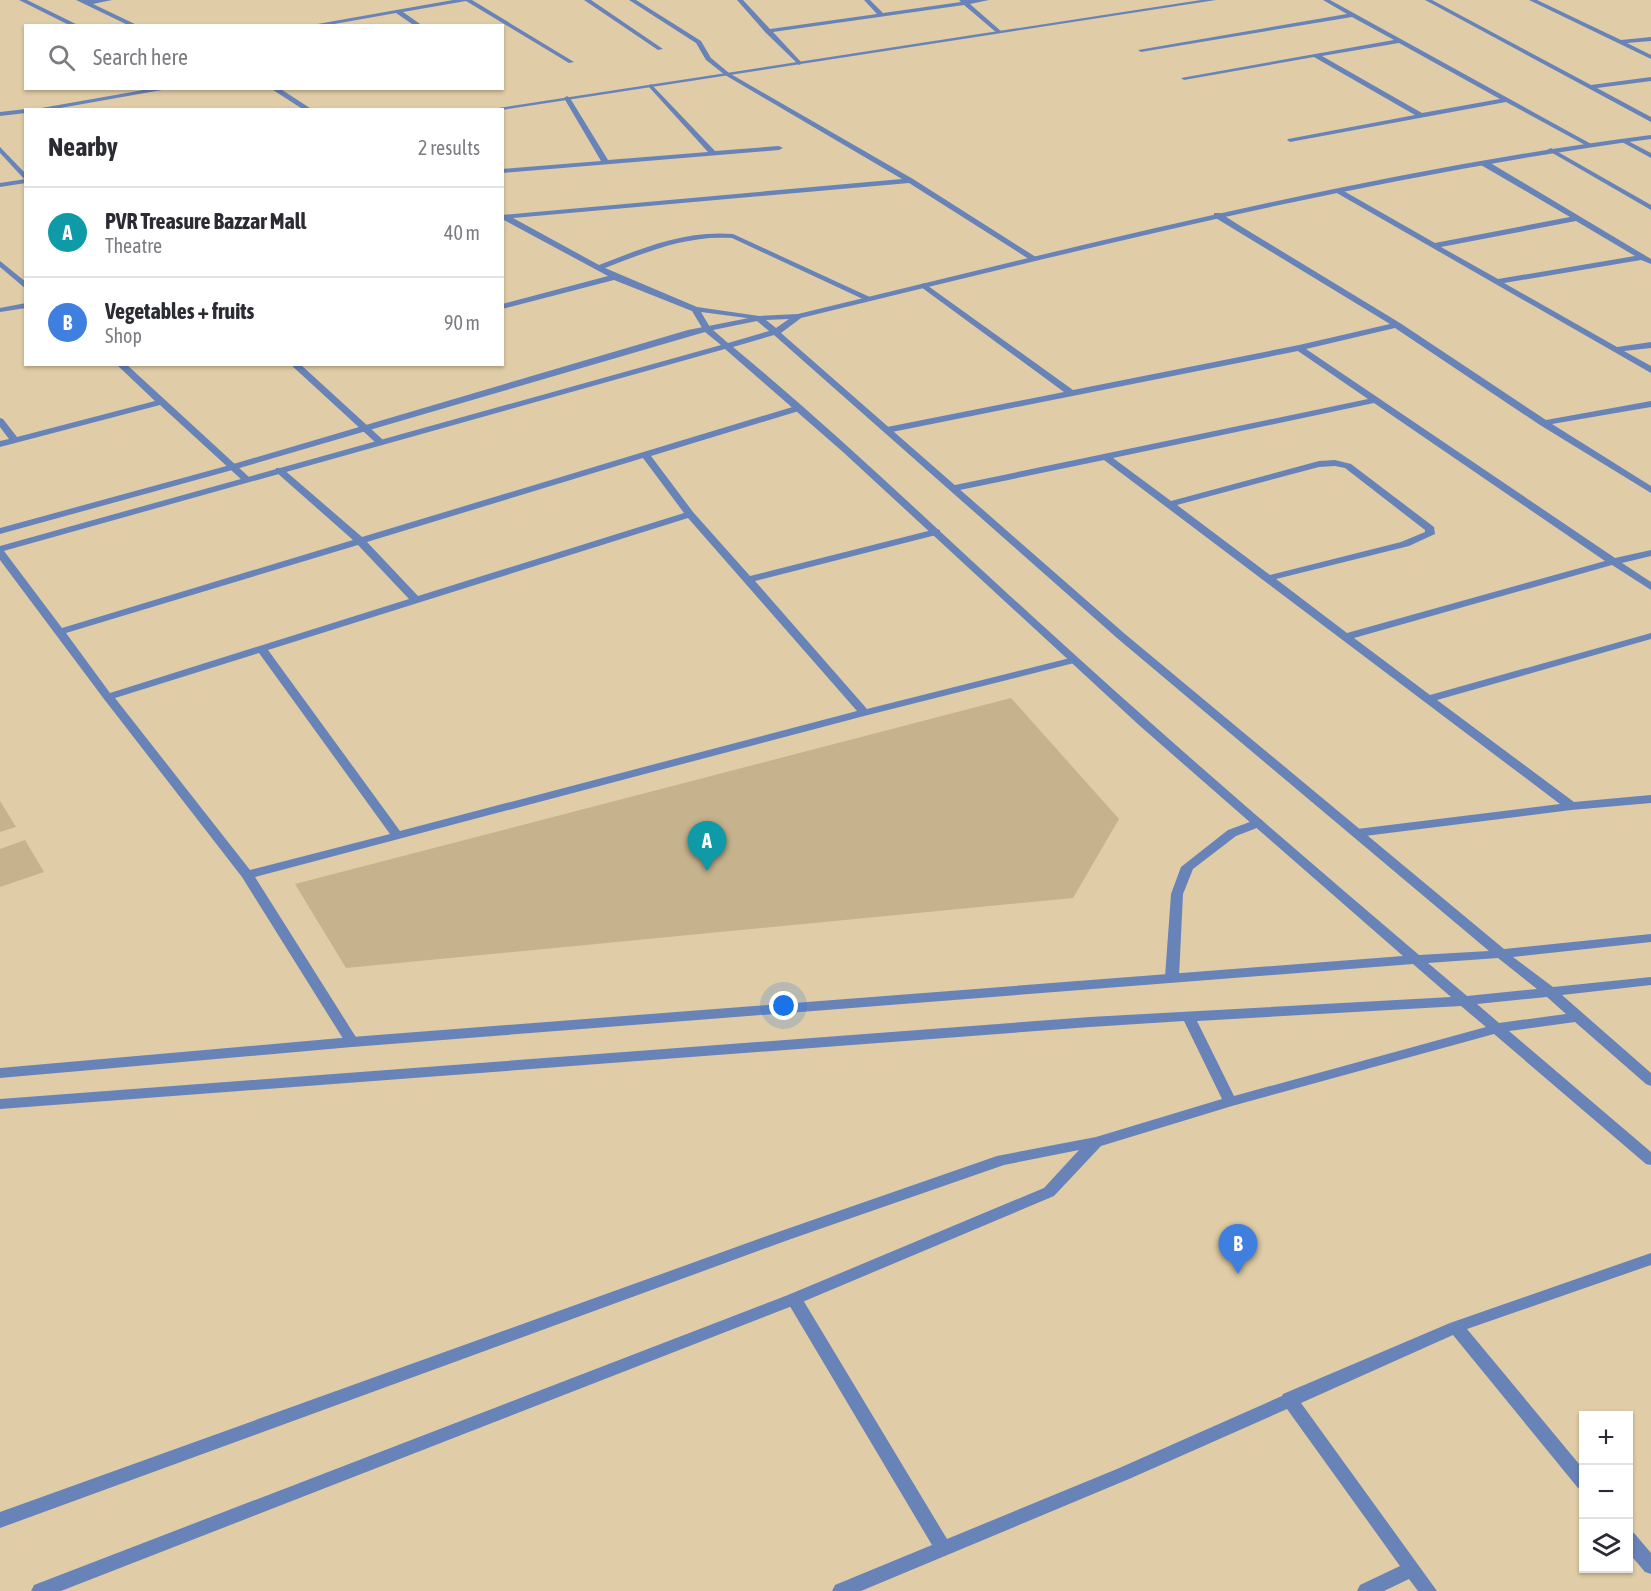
<!DOCTYPE html>
<html lang="en">
<head>
<meta charset="utf-8">
<style>
	body { margin:0; font-family:"Asap Condensed",sans-serif; background:#f7f7f7; color:#2b2b33 }
	.controls { position:absolute; right:18px; bottom:18px; display:grid; overflow:hidden; border-radius:0px; box-shadow:0 2px 4px #0004 }
	.controls button { width:54px; height:54px; display:grid; place-items:center; padding:0; border:0; border-bottom:2px solid #e1e1e2; background:#fff; color:#2b2b33; font:30px sans-serif }
	.you { position:absolute; left:784px; top:1006px; width:21px; height:21px; margin:-15px; border:4px solid #fff; border-radius:50%; background:#1a73e8; box-shadow:0 0 0 9px #1a73e833 }
	.badge { display:grid; place-items:center; width:39px; height:39px; border-radius:50%; background:#2759c6; color:#fff; font-size:20px; font-weight:700 }
	.pin { position:absolute; translate:-50% -50px; filter:drop-shadow(0 2px 3px #0008) }
	.pin::after { content:''; position:absolute; top:32px; width:21px; height:18px; background:inherit; clip-path:polygon(0 0,100% 0,50% 100%) }
	.list { margin:0; padding:0; list-style:none }
	h2 { display:flex; justify-content:space-between; align-items:center; height:78px; margin:0; padding:0 24px; font-size:26px }
	h2 small { font-size:20px; font-weight:400; color:#7c7c81 }
	.list li { display:grid; grid-template-columns:39px 1fr auto; gap:18px; align-items:center; box-sizing:border-box; height:90px; padding:0 24px; border-top:2px solid #e1e1e2 }
	.list b { display:block; font-size:22px; white-space:nowrap }
	.list p { margin:0; font-size:20px; white-space:nowrap; color:#7c7c81 }
	.list em { font-size:20px; font-style:normal; color:#7c7c81 }
	.icon { flex:none; width:33px; height:33px; fill:none; stroke:currentColor; stroke-width:2; stroke-linecap:round; stroke-linejoin:round }
	.map { position:relative; flex:none; width:1651px; height:1591px; overflow:hidden }
	.search { position:absolute; background:#fff; box-shadow:0 2px 4px #0004; left:24px; top:24px; width:480px; height:66px; display:flex; align-items:center; gap:15px; box-sizing:border-box; padding:0 21px; border-radius:0px; color:#7c7c81; font-size:22px }
	.panel { position:absolute; background:#fff; box-shadow:0 2px 4px #0004; left:24px; top:108px; width:480px; height:258px; border-radius:0px }
	.map>svg:first-child { display:block }
	.building { fill:#c6b28d }
	.lines { fill:none; stroke-linecap:round; stroke-linejoin:round }
	.minor { fill:#6883b8; fill-rule:evenodd }
	.tertiary { fill:#6883b8; fill-rule:evenodd }
</style>
</head>
<body>
<div class="map">
<svg width="1651" height="1591" viewBox="0 0 1651 1591">
	<rect width="100%" height="100%" fill="#e0cca6"/>
	<g class="building">
		<polygon points="1011,698 1119,819 1073,898 346,968 295,884"/>
		<polygon points="0,801 16,827 0,832"/>
		<polygon points="25,840 44,872 0,887 0,849"/>
	</g>
	<g class="lines">
		<g class="minor">
			<polygon points="19,0 27,0 80,26 71,26"/>
			<polygon points="76,0 112,0 93,4 139,26 130,26"/>
			<polygon points="453,0 472,0 574,62 569,63 466,1 403,12 423,26 415,26 396,13 323,26 306,26"/>
			<polygon points="584,0 591,0 663,49 658,50"/>
			<path d="M 629,0 L 636,0 L 701,41 L 711,58 L 729,73 L 913,179 L 1039,259 L 1032,261 L 909,183 L 513,218 L 599,265 C 643,248 685,230 733,234 L 872,298 L 865,300 L 732,238 C 686,235 647,252 605,268 L 697,307 L 759,316 L 763,318 L 762,320 L 701,312 L 711,329 L 704,331 L 692,311 L 614,280 L 502,309 L 502,304 L 608,276 L 502,219 L 502,215 L 902,179 L 725,75 L 706,60 L 696,43 Z"/>
			<polygon points="737,0 743,0 770,29 877,14 864,0 870,0 883,13 961,2 959,0 989,0 970,4 1002,32 997,33 964,5 773,32 801,62 801,64 799,65 765,32"/>
			<path d="M 1323,0 L 1330,0 L 1593,145 L 1587,146 L 1506,102 L 1290,142 L 1287,140 L 1288,139 L 1415,115 L 1314,57 L 1184,80 L 1181,78 L 1394,40 L 1352,17 L 1141,52 L 1138,50 L 1347,14 ZM 1399,43 L 1500,99 L 1422,113 L 1322,56 Z"/>
			<polygon points="1425,0 1432,0 1591,85 1651,77 1651,81 1597,88 1651,117 1651,122"/>
			<polygon points="1529,0 1537,0 1621,40 1651,37 1651,41 1627,43 1651,55 1651,59"/>
			<polygon points="651,84 715,151 779,146 783,148 779,150 502,173 502,169 601,161 564,98 567,96 570,98 608,160 708,152 649,87 649,85"/>
			<polygon points="155,88 173,88 49,110 30,110"/>
			<polygon points="270,88 279,88 313,110 304,110"/>
			<polygon points="387,88 424,88 421,90"/>
			<polygon points="26,109 28,110 26,110 26,113 0,116 0,112"/>
			<polygon points="1622,140 1626,140 1651,153 1651,158 1622,142"/>
			<polygon points="0,147 26,174 26,181 0,153"/>
			<polygon points="1551,148 1651,205 1651,210 1549,151 1547,150"/>
			<path d="M 1481,161 L 1487,161 L 1651,259 L 1651,264 L 1641,260 L 1504,283 L 1617,347 L 1651,342 L 1651,348 L 1624,351 L 1651,366 L 1651,373 L 1335,192 L 1342,190 L 1435,243 L 1570,217 L 1481,165 ZM 1576,221 L 1635,256 L 1498,279 L 1441,247 Z"/>
			<path d="M 1214,213 L 1220,213 L 1242,227 L 1400,323 L 1546,420 L 1651,401 L 1651,407 L 1552,424 L 1651,486 L 1651,493 L 1540,425 L 1395,328 L 1306,349 L 1615,558 L 1651,550 L 1651,556 L 1622,563 L 1651,582 L 1651,590 L 1612,565 L 1354,638 L 1430,695 L 1651,633 L 1651,639 L 1437,700 L 1574,802 L 1651,795 L 1651,803 L 1571,810 L 1357,837 L 1353,836 L 1351,833 L 1353,830 L 1357,829 L 1560,804 L 1104,460 L 955,491 L 950,488 L 955,485 L 1368,399 L 1298,351 L 887,433 L 882,430 L 887,427 L 1064,392 L 921,287 L 920,285 L 924,283 L 1073,390 L 1299,345 L 1390,324 L 1214,217 ZM 1374,403 L 1605,561 L 1347,633 L 1276,579 L 1409,546 L 1435,534 L 1434,527 L 1351,464 L 1335,460 L 1319,461 L 1171,501 L 1113,458 ZM 1335,466 L 1345,468 L 1425,530 L 1425,532 L 1401,542 L 1270,575 L 1177,505 L 1319,467 Z"/>
			<polygon points="0,261 26,282 26,289 0,267"/>
			<polygon points="26,303 26,308 0,312 0,308"/>
			<polygon points="116,364 126,364 249,477 249,481 243,481 160,405 0,447 0,441 9,439 0,427 0,418 3,419 17,437 155,401"/>
			<polygon points="290,364 300,364 382,439 382,443 376,443"/>
			<path d="M 799,405 L 804,408 L 802,410 L 651,456 L 693,512 L 750,576 L 936,529 L 940,530 L 940,534 L 755,581 L 867,709 L 1074,657 L 1079,660 L 1078,662 L 868,715 L 255,877 L 359,1042 L 357,1045 L 347,1045 L 242,877 L 104,699 L 0,560 L 0,550 L 4,551 L 62,628 L 353,540 L 276,472 L 276,468 L 282,468 L 362,537 ZM 643,458 L 684,513 L 418,596 L 367,542 ZM 688,518 L 857,711 L 400,831 L 268,650 ZM 358,545 L 409,599 L 110,693 L 66,633 ZM 259,653 L 390,834 L 250,870 L 115,698 Z"/>
			<polygon points="1258,819 1262,820 1264,823 1262,826 1236,836 1193,869 1183,894 1179,977 1177,980 1167,980 1165,977 1171,894 1181,867 1228,830"/>
			<polygon points="1651,1253 1651,1265 1467,1329 1584,1470 1584,1490 1578,1488 1453,1335 1301,1403 1437,1591 1418,1591 1409,1579 1384,1591 1357,1591 1360,1585 1400,1566 1287,1409 1129,1479 861,1591 832,1591 835,1585 932,1545 788,1303 786,1299 788,1295 794,1293 800,1295 947,1539 1117,1469 1282,1396 1283,1394 1450,1323"/>
			<polygon points="1628,1531 1634,1533 1651,1553 1651,1574 1645,1572 1628,1552"/>
		</g>
		<g class="tertiary">
			<polygon points="1201,0 1216,0 502,110 485,110"/>
			<path d="M 1651,135 L 1651,139 C 1364,177 1082,250 801,318 L 781,333 L 1125,634 L 1504,949 L 1651,934 L 1651,942 L 1513,957 L 1553,987 L 1651,977 L 1651,985 L 1562,995 L 1651,1073 L 1651,1086 L 1646,1084 L 1575,1022 L 1509,1031 L 1651,1152 L 1651,1165 L 1646,1164 L 1494,1034 L 1232,1106 L 1101,1146 L 1054,1196 L 800,1303 L 61,1591 L 31,1591 L 34,1585 L 788,1295 L 1044,1188 L 1079,1150 L 1004,1165 L 791,1239 L 0,1528 L 0,1512 L 781,1231 L 997,1156 L 1096,1137 L 1222,1099 L 1184,1021 L 1090,1027 L 0,1109 L 0,1099 L 1090,1017 L 1451,997 L 1413,964 L 352,1047 L 0,1078 L 0,1068 L 352,1037 L 1403,956 L 1140,726 L 843,452 L 725,349 L 0,552 L 0,546 L 721,345 L 705,332 L 236,469 L 0,534 L 0,528 L 230,465 L 688,330 L 759,316 L 798,314 C 1080,246 1363,172 1651,135 ZM 789,319 L 776,328 L 766,320 ZM 757,321 L 769,331 L 728,343 L 713,330 ZM 774,335 L 1117,638 L 1489,951 L 1419,955 C 1288,844 1158,731 1031,615 C 932,525 836,432 733,347 ZM 1498,958 L 1537,989 L 1467,996 L 1428,963 ZM 1547,997 L 1566,1014 L 1499,1023 L 1477,1004 ZM 1461,1006 L 1486,1027 L 1234,1096 L 1197,1021 Z"/>
			<polygon points="26,179 26,183 0,187 0,183"/>
		</g>
	</g>
</svg>
<div class="controls">
<button>+</button>
<button>−</button>
<button><svg class="icon" aria-label="layers" viewBox="0 0 24 24"><path d="M12 4l9 5-9 5-9-5zM3 14l9 5 9-5"/></svg></button>
</div>
<div class="you"></div>
<div class="pin badge" style="left:707px;top:871px;background:#0f9aa8">A</div>
<div class="pin badge" style="left:1238px;top:1274px;background:#3f7fe0">B</div>
<div class="search"><svg class="icon" aria-label="search" viewBox="0 0 24 24"><circle cx="10" cy="10" r="6"/><path d="M15 15l6 6"/></svg>Search here</div>
<section class="panel">
<h2>Nearby<small>2 results</small></h2>
<ul class="list">
<li><span class="badge" style="background:#0f9aa8">A</span><div><b>PVR Treasure Bazzar Mall</b><p>Theatre</p></div><em>40 m</em></li>
<li><span class="badge" style="background:#3f7fe0">B</span><div><b>Vegetables + fruits</b><p>Shop</p></div><em>90 m</em></li>
</ul>
</section>
</div>
</body>
</html>
